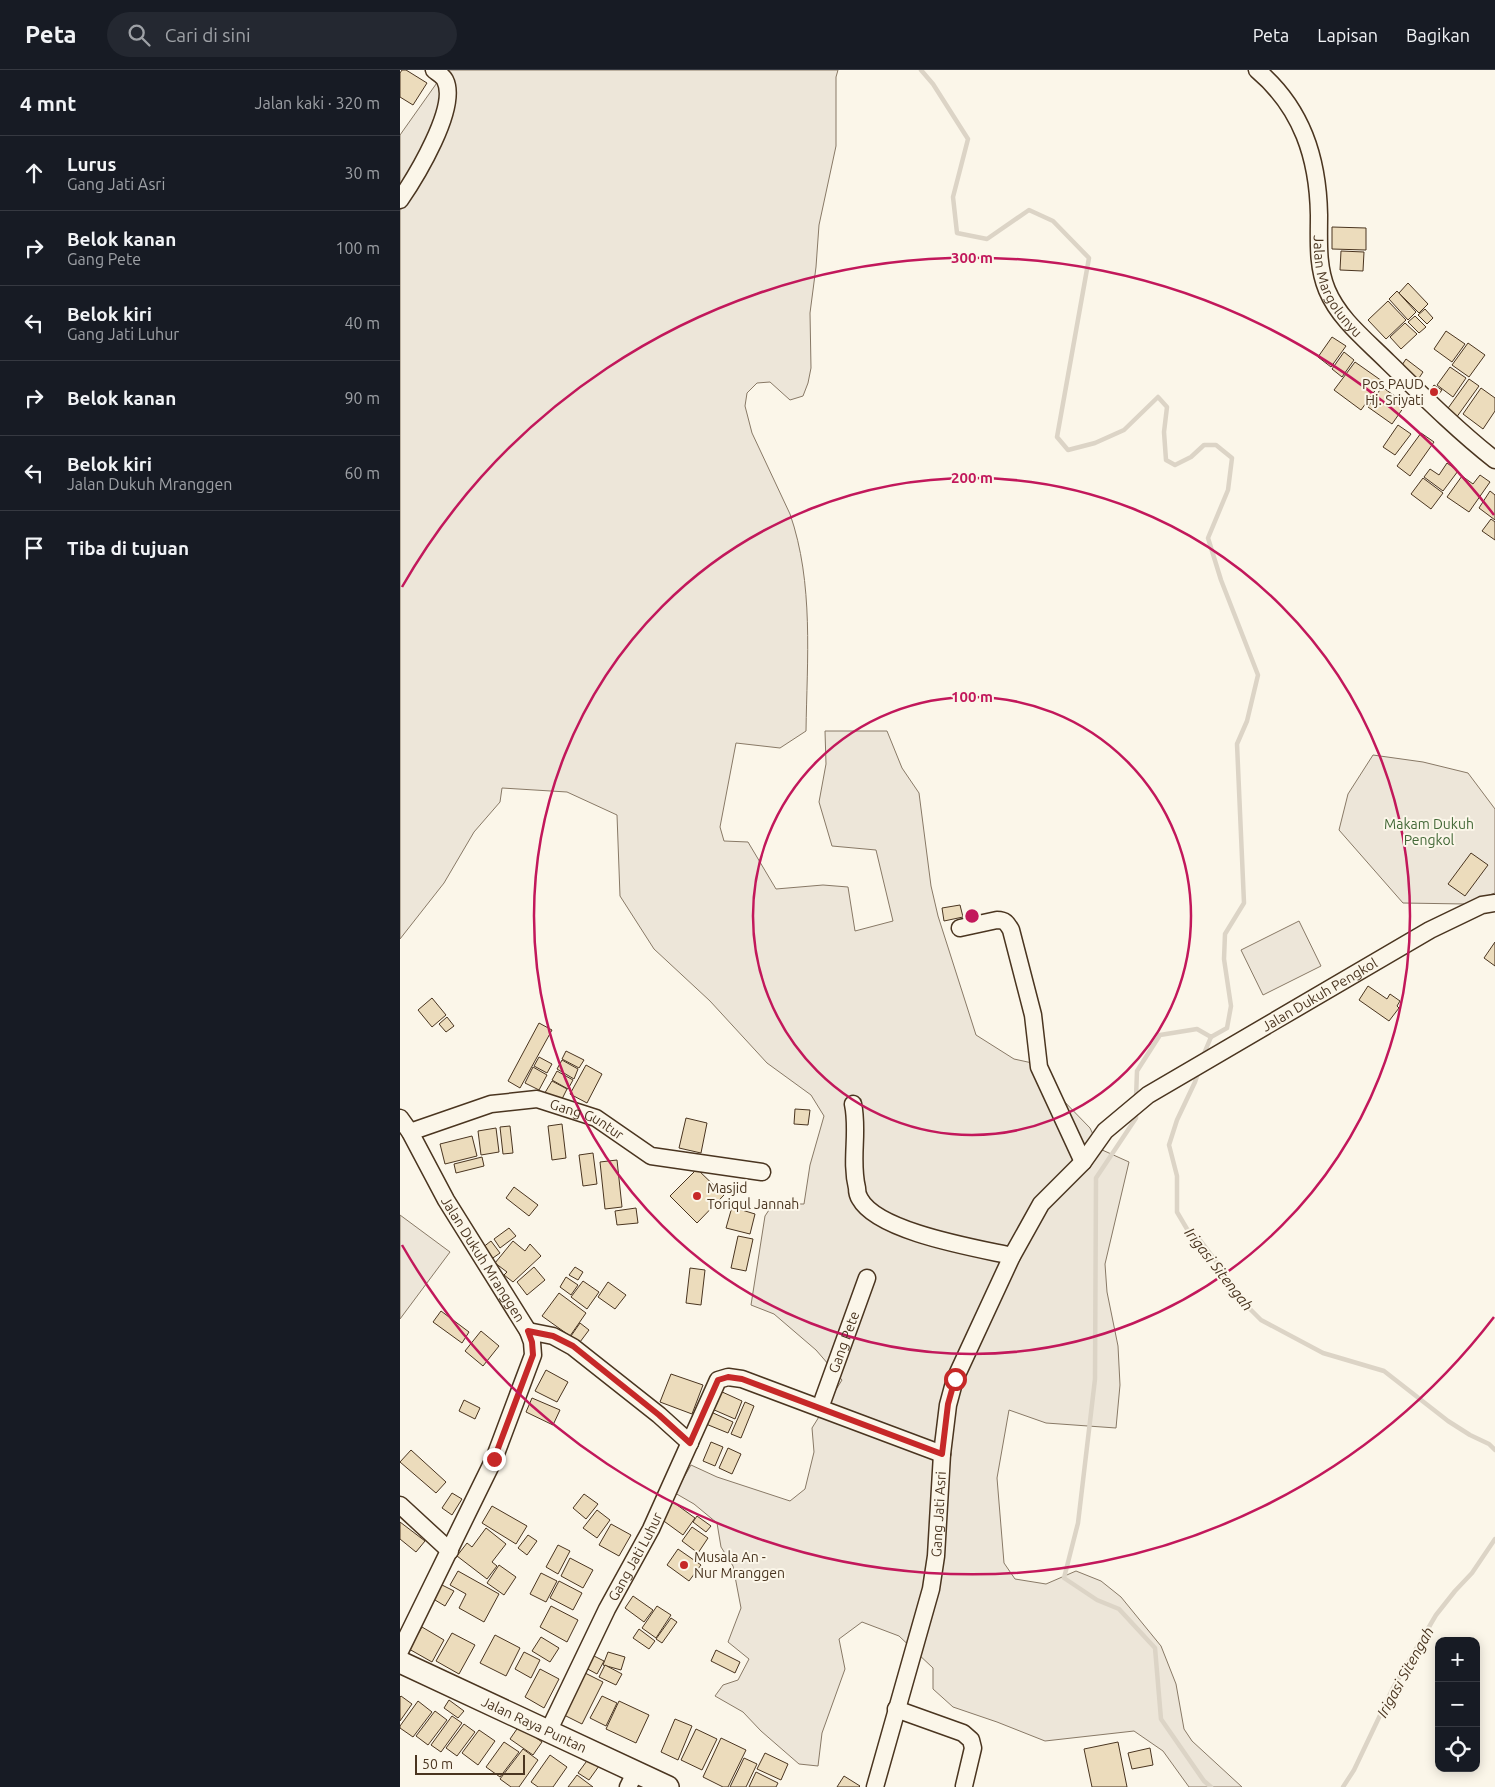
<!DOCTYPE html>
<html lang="id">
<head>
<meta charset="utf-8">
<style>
	body { margin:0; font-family:Ubuntu,sans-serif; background:#242831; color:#f1f3f6 }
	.controls { position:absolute; right:15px; bottom:15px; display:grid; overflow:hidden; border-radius:10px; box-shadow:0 2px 12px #0003 }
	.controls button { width:45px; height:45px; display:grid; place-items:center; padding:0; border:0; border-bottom:1px solid #363941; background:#171b24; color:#f1f3f6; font:25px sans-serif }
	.scale { position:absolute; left:15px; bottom:12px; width:110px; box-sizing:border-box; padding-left:5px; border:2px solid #4a3520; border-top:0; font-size:14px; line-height:18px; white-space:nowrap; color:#4a3520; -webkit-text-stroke:4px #fbf6e9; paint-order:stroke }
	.stop { position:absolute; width:15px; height:15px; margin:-11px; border:4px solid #c62828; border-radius:50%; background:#fff }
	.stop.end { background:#c62828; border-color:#fff; box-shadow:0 1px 5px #0008 }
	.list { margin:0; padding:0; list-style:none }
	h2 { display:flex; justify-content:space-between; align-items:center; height:65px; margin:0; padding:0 20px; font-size:21px }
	h2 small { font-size:16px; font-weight:400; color:#9ea1a6 }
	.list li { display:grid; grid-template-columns:32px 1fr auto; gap:15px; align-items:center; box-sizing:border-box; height:75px; padding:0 20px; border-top:1px solid #363941 }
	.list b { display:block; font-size:19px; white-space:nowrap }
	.list p { margin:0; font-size:16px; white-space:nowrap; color:#9ea1a6 }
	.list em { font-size:16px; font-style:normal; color:#9ea1a6 }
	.icon { flex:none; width:28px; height:28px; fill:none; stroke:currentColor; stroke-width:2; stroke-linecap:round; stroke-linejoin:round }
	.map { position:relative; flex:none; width:1095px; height:1717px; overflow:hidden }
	header { display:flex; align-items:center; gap:30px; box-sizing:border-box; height:70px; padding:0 25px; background:#171b24; border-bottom:1px solid #363941 }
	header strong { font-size:24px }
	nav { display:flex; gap:28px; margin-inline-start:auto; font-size:18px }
	.search { width:350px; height:45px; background:#242831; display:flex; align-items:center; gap:12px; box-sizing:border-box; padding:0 18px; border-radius:28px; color:#9ea1a6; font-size:19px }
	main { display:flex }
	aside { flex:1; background:#171b24 }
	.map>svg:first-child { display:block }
	.green { fill:#ede6d9; stroke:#887966 }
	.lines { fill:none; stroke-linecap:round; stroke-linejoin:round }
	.stream { stroke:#dcd4c6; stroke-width:4.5 }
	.building { fill:#ecdcbc; stroke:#4a3520 }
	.minor-casing { stroke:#4a3520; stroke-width:19 }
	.major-casing { stroke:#4a3520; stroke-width:24 }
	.minor { stroke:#fbf6e9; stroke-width:16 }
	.major { stroke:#fbf6e9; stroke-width:21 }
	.route { stroke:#c62828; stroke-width:6 }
	.ring { fill:none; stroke:#c2185b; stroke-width:2.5 }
	.poi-dot { fill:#c62828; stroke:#fbf6e9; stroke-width:2 }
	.labels { text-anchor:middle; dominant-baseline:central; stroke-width:4; stroke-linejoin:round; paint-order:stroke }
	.street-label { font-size:14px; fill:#4a3520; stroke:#fbf6e9 }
	.poi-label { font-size:14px; fill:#4a3520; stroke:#fbf6e9; text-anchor:start }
	.park-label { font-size:14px; fill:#436837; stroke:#fbf6e9 }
	.water-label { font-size:15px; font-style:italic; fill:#4a3520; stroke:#fbf6e9 }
	.centre { fill:#c2185b; stroke:#fbf6e9; stroke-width:2.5 }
	.ring-label { font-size:15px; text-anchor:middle; font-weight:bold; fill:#c2185b; stroke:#fbf6e9; stroke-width:4; stroke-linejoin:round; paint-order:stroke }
</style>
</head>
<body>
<header>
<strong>Peta</strong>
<div class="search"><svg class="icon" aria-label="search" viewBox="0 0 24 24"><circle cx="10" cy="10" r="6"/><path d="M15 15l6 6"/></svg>Cari di sini</div>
<nav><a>Peta</a><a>Lapisan</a><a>Bagikan</a></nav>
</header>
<main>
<aside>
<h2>4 mnt<small>Jalan kaki · 320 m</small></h2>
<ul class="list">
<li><svg class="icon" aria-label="ahead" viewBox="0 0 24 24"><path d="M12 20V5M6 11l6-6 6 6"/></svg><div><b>Lurus</b><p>Gang Jati Asri</p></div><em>30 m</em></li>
<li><svg class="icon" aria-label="right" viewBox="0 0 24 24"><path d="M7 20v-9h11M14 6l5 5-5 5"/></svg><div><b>Belok kanan</b><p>Gang Pete</p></div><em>100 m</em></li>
<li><svg class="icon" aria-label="left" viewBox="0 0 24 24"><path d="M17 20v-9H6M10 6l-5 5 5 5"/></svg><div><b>Belok kiri</b><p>Gang Jati Luhur</p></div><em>40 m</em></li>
<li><svg class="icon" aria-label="right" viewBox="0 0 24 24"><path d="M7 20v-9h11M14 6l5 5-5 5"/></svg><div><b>Belok kanan</b></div><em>90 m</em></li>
<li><svg class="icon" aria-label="left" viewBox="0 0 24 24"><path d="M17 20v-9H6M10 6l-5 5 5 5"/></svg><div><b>Belok kiri</b><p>Jalan Dukuh Mranggen</p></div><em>60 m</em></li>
<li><svg class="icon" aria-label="arrive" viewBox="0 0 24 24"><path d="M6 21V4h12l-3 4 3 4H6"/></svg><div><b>Tiba di tujuan</b></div></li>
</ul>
</aside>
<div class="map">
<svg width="1095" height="1717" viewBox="0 0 1095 1717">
	<rect width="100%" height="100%" fill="#fbf6e9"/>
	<g class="green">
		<path d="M 46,0 L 438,0 L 436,7 L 436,76 L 419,155 L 416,197 L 410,243 L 411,298 L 408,313 L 403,326 L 390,330 L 370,312 L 357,313 L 347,323 L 345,336 L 352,363 L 390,444 C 414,513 407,590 406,661 L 380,678 L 336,673 L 320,757 L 324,771 L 348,772 L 376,819 L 423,815 L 448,817 L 455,861 L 493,851 L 476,780 L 432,776 L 419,732 L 426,694 L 425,661 L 487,661 L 502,698 L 519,723 L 531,816 L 538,846 L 576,965 L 614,989 L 646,996 L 657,1024 L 690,1058 L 700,1079 L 729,1092 L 705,1194 L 707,1222 L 718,1276 L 720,1315 L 716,1358 L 646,1353 L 609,1340 L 597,1408 L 604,1493 L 615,1509 L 646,1514 L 676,1501 L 701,1511 L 721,1527 L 761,1576 L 776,1614 L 784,1659 L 792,1671 L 842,1717 L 789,1717 L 763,1681 L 734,1661 L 645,1671 L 597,1652 L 553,1637 L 533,1619 L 533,1598 L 499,1566 L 462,1552 L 439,1569 L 445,1599 L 422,1663 L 418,1696 L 399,1694 L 361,1661 L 343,1642 L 315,1626 L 323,1615 L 338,1610 L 349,1589 L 328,1572 L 341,1538 L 333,1496 L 321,1477 L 317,1453 L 294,1434 L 275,1423 L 291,1395 L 317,1407 L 390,1431 L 405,1419 L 414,1382 L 412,1358 L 442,1310 L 416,1280 L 374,1244 L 351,1235 L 365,1146 L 373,1134 L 404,1134 L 410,1095 L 424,1046 L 411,1025 L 367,993 L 310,931 L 254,879 L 220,826 L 217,745 L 167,722 L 102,718 L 100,732 L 74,762 L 44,813 L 0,869 L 0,65 Z"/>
		<polygon points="973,685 1023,692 1068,703 1095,739 1095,823 1065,834 1003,833 939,760 948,724"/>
		<polygon points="899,851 921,896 863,925 841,880"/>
		<polygon points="0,1145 50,1182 0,1249"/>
	</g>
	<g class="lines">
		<g class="stream">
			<polyline points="521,0 533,14 568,69 553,127 557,163 587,169 629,140 653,151 689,188 657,367 668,380 695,373 724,360 758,327 767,337 764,362 766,390 775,395 791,387 804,375 816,375 832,388 828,420 808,468 821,510 858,605 847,651 837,674 844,833 825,864 824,889 831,936 827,958 811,967 797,959 760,965 737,1001 736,1028"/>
			<polyline points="803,986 811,967"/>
			<polyline points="798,1003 795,1012 777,1050 769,1075 777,1106 777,1142 787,1159 800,1170 818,1194 833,1222 861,1250 923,1283 984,1301 1048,1351 1070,1365 1089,1374 1095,1380"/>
			<polyline points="736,1040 736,1048 696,1108 695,1309 678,1453 664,1508 697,1530 719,1539 755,1578 761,1649 804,1711 811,1717"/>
			<polyline points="943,1717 954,1700 993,1618 1036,1545 1055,1521 1072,1503 1095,1469"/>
		</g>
	</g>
	<g class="building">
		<polygon points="2,0 6,0 27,13 13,35 0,27 0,3"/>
		<polygon points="932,157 966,158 966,180 932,179"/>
		<polygon points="941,181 964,182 963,201 940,200"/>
		<polygon points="1008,213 1028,234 1019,243 999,223"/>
		<polygon points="997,221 1016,242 1008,250 989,229"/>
		<polygon points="988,231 1006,250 986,269 968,250"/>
		<polygon points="1025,239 1033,248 1027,254 1018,245"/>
		<polygon points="1015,246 1026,257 1019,263 1008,252"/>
		<polygon points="1005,253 1017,264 1001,279 990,267"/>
		<polygon points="1046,261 1065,274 1052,292 1034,279"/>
		<polygon points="932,267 946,276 931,297 918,287"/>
		<polygon points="1068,273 1085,285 1069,307 1052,295"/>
		<polygon points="944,282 954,290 942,307 932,299"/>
		<polygon points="1006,289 1023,302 1017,311 1000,298"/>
		<polygon points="955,292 982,311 961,340 934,320"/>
		<polygon points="1050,297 1066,308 1053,327 1037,315"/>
		<polygon points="1069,309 1079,316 1056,348 1046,341"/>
		<polygon points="1034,315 1042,320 1034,330 1027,325"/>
		<polygon points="982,317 1006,334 992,354 968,337"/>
		<polygon points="1081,318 1095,328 1095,341 1083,359 1063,344"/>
		<polygon points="998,355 1011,364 995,385 983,377"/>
		<polygon points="1021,363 1034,372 1010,406 997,396"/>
		<polygon points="1047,393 1058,401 1043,421 1024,407 1030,399 1039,405"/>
		<polygon points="1080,405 1090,412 1069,442 1047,427 1062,406 1073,414"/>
		<polygon points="1023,408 1043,423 1031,439 1011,424"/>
		<polygon points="1090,421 1095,425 1095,450 1079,438"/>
		<polygon points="1091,449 1095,452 1095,470 1082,461"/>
		<polygon points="1071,783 1088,795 1065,826 1048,814"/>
		<polygon points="560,835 563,847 544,851 542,838"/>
		<polygon points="1095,872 1095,896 1084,888"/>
		<polygon points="968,916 987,929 990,924 1000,931 997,936 999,938 989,951 959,930"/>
		<polygon points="32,928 46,945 32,957 18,940"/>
		<polygon points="47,947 54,956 46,962 39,954"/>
		<polygon points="139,953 152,960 120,1018 108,1011"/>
		<polygon points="166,981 184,990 179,998 162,989"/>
		<polygon points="139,987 152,994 147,1003 134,996"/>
		<polygon points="162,990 178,999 174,1009 157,999"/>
		<polygon points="186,995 202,1004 187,1033 170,1024"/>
		<polygon points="133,997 147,1005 139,1020 125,1013"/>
		<polygon points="157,1001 173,1010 168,1019 152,1010"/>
		<polygon points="152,1011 167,1019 159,1035 143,1026"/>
		<polygon points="395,1039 410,1040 408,1055 394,1054"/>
		<polygon points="286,1048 307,1053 301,1083 279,1078"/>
		<polygon points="162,1054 166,1088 152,1090 148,1056"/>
		<polygon points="110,1056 113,1083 103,1084 100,1057"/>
		<polygon points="96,1058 99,1082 81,1085 78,1061"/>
		<polygon points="72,1066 77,1086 45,1094 40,1074"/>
		<polygon points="193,1083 197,1114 183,1116 179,1085"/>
		<polygon points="82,1087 84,1096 56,1103 54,1094"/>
		<polygon points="217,1090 222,1137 205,1139 200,1092"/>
		<polygon points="297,1099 324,1125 297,1153 270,1126"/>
		<polygon points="114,1117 138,1135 129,1146 106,1128"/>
		<polygon points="332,1137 355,1144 350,1164 326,1158"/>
		<polygon points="236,1138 238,1153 217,1155 215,1141"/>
		<polygon points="109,1158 116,1166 100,1178 94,1169"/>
		<polygon points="338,1166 353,1169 346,1201 331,1198"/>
		<polygon points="91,1171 100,1183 90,1190 82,1178"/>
		<polygon points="113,1171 125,1181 130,1174 141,1186 113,1212 104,1205 107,1202 95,1193"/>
		<polygon points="134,1197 145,1210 127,1225 117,1212"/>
		<polygon points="175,1197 183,1202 178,1210 169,1205"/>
		<polygon points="290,1198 305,1200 301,1235 286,1233"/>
		<polygon points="166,1207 178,1215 171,1225 160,1217"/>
		<polygon points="183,1211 199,1222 187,1239 171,1227"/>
		<polygon points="208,1212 226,1225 215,1239 198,1227"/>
		<polygon points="159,1223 186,1243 170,1266 142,1246"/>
		<polygon points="41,1241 69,1262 62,1273 33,1252"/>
		<polygon points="180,1253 189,1260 180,1272 171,1266"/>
		<polygon points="81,1261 99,1276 83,1296 65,1281"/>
		<polygon points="146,1300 168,1312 157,1332 135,1321"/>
		<polygon points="271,1304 303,1315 292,1344 260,1332"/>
		<polygon points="320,1321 342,1331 335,1349 312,1339"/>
		<polygon points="132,1328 160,1340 153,1355 126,1342"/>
		<polygon points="64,1330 80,1338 75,1349 59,1341"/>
		<polygon points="345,1332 354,1336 341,1368 331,1364"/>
		<polygon points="311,1342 333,1352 328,1363 306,1354"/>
		<polygon points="311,1372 323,1377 315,1396 303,1391"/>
		<polygon points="328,1378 341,1384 332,1404 319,1398"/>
		<polygon points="11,1380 46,1412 36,1423 0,1392"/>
		<polygon points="52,1423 62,1429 52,1445 42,1438"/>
		<polygon points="184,1424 198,1434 186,1449 173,1438"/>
		<polygon points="273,1432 295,1448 283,1465 261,1449"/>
		<polygon points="92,1436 127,1456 116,1474 82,1453"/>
		<polygon points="197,1440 210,1450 197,1468 183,1458"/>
		<polygon points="297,1446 311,1456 306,1462 293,1452"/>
		<polygon points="0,1452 25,1471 16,1482 0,1469"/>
		<polygon points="211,1454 231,1465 219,1486 199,1475"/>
		<polygon points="292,1457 308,1468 298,1483 282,1471"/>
		<polygon points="86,1458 106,1474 92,1492 97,1496 87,1509 57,1486 67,1473 72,1477"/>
		<polygon points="128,1465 137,1471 127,1485 118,1478"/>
		<polygon points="158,1475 170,1481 158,1504 146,1497"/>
		<polygon points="278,1479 301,1495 289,1511 267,1495"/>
		<polygon points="170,1488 193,1500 183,1518 161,1506"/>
		<polygon points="99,1495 116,1507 104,1525 87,1513"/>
		<polygon points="58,1501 99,1524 84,1552 59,1538 66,1524 50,1515"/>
		<polygon points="141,1503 157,1511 146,1532 130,1524"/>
		<polygon points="159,1511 182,1523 173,1540 150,1528"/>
		<polygon points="38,1513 54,1521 45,1536 30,1527"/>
		<polygon points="233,1526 253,1540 244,1552 225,1538"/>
		<polygon points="151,1536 178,1550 167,1572 140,1557"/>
		<polygon points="257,1536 271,1545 256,1568 242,1558"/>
		<polygon points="271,1548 277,1552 262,1573 256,1569"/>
		<polygon points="22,1557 44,1570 32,1592 9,1579"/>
		<polygon points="239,1559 255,1571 249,1579 233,1568"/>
		<polygon points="52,1563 75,1575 59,1604 36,1591"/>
		<polygon points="95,1565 120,1578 106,1606 80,1593"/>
		<polygon points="141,1567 159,1578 150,1592 132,1581"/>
		<polygon points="316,1580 340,1592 335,1603 311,1591"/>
		<polygon points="124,1582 140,1590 131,1608 115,1599"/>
		<polygon points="208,1582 225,1587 221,1600 203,1595"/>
		<polygon points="188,1583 204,1591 197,1604 182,1596"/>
		<polygon points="205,1595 222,1604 216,1615 199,1607"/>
		<polygon points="140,1599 159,1609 144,1638 125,1627"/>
		<polygon points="181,1601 203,1612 182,1654 160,1643"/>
		<polygon points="1,1626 12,1634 0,1651 0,1627"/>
		<polygon points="202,1626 217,1633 206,1656 190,1648"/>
		<polygon points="49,1630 64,1641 58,1648 44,1638"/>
		<polygon points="18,1631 32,1642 13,1667 0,1658 0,1656"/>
		<polygon points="219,1631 249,1645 236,1673 206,1659"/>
		<polygon points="35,1641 47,1650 28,1675 16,1666"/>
		<polygon points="52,1646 62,1653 41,1682 31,1675"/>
		<polygon points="275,1649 292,1656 278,1690 261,1682"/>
		<polygon points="64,1654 75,1662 57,1686 46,1678"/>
		<polygon points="119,1656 142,1672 133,1685 110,1669"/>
		<polygon points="296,1659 317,1669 302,1700 281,1690"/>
		<polygon points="79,1660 95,1671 78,1695 62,1683"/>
		<polygon points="321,1668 346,1680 328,1717 323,1717 303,1707"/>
		<polygon points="104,1672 119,1682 100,1707 86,1697"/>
		<polygon points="718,1672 727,1717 692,1717 684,1679"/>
		<polygon points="750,1678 753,1695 732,1699 728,1683"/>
		<polygon points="123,1679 138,1690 119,1717 111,1717 100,1709"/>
		<polygon points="365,1683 388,1694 381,1710 357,1699"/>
		<polygon points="150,1685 167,1697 153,1717 138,1717 131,1712"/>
		<polygon points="189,1688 199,1696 189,1710 178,1703"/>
		<polygon points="344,1688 357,1694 346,1717 330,1717"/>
		<polygon points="356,1702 378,1713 376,1717 349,1717"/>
		<polygon points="177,1705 193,1717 168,1717"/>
		<polygon points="444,1706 460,1716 459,1717 437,1717"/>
	</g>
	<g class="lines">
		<g class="minor-casing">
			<g id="minor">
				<path id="s1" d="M 857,0 C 902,38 918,88 919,145 C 919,171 917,196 927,220 C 939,249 966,270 988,292 C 1023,326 1057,360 1095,390"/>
				<path d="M 0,130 C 15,108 59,37 45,10 C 43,6 38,3 34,0"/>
				<path d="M 560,858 L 597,850 C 605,850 607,853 611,860 L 633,945 L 639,997 L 683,1092"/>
				<path d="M 453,1034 C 459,1062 450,1090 457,1118 C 457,1121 458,1126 460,1129 C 478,1162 576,1178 612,1186"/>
				<path id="s2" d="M 0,1048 L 10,1062 L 46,1130 L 128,1261 L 132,1272 L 133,1285 L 94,1389 L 0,1581"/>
				<path id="s3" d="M 10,1062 L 91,1034 L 137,1029 L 196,1048 L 251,1086 L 362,1102"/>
				<polyline points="128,1261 153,1266 173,1277 259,1345 290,1373"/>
				<path id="s4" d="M 420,1338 L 467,1208"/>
				<polyline points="0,1435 50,1481"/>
				<polyline points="496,1639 563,1663 571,1670 573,1678 564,1716"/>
				<path id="s5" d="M 148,1662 L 207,1539 L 251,1459 L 318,1310 L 328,1307 L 342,1309 L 542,1384"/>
				<polyline points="228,1717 236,1701"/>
				<path id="s6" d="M 475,1717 L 531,1519 L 536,1486 L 542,1384 L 548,1335 L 555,1309 L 612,1186 L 641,1134 L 683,1092 L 705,1061 L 748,1025 L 1030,860 L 1082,835 L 1095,833"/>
			</g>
		</g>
		<g class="major-casing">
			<g id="major">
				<path id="s7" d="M 0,1592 L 268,1717"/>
			</g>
		</g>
		<use href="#minor" class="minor"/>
		<use href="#major" class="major"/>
	</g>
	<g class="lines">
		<polyline class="route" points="94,1389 133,1285 132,1272 128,1261 153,1266 173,1276 259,1345 290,1373 318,1310 328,1307 342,1309 542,1384 548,1334 555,1309"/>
	</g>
	<g class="ring">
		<circle cx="572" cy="846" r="219"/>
		<circle cx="572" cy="846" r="438"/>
		<path d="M1094 1247A658 658 0 0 1 2 1175M2 517A658 658 0 0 1 1094 445"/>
	</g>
	<g class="poi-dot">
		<circle cx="1034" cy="322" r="5"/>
		<circle cx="297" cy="1126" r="5"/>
		<circle cx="284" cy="1495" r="5"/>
	</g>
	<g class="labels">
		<g class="street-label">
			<text stroke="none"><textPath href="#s1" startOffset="239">Jalan Margolunyu</textPath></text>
			<text stroke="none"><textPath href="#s6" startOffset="965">Jalan Dukuh Pengkol</textPath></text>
			<text stroke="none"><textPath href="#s3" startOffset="186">Gang Guntur</textPath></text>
			<text stroke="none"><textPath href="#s2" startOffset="164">Jalan Dukuh Mranggen</textPath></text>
			<text stroke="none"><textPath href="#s4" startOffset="70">Gang Pete</textPath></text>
			<text stroke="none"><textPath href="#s6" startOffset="281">Gang Jati Asri</textPath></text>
			<text stroke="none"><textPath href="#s5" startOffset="196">Gang Jati Luhur</textPath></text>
			<text stroke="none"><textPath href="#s7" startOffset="148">Jalan Raya Puntan</textPath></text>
		</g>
		<g class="poi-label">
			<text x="1024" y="314" text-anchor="end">Pos PAUD<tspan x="1024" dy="16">Hj. Sriyati</tspan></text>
			<text x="307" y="1118">Masjid<tspan x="307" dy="16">Toriqul Jannah</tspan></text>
			<text x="294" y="1487">Musala An -<tspan x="294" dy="16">Nur Mranggen</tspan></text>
		</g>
		<g class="park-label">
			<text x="1029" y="754">Makam Dukuh<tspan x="1029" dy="16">Pengkol</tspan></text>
		</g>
		<g class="water-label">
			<text transform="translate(819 1199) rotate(52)">Irigasi Sitengah</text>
			<text transform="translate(1005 1602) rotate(-61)">Irigasi Sitengah</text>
		</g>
	</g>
	<circle cx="572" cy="846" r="8" class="centre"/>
	<g class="ring-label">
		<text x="572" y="193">300 m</text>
		<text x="572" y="413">200 m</text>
		<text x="572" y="632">100 m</text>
	</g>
</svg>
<div class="controls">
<button>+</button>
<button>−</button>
<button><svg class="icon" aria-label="locate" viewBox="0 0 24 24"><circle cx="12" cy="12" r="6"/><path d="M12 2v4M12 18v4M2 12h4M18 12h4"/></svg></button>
</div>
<div class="scale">50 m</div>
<div class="stop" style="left:555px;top:1309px"></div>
<div class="stop end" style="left:94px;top:1389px"></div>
</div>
</main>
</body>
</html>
